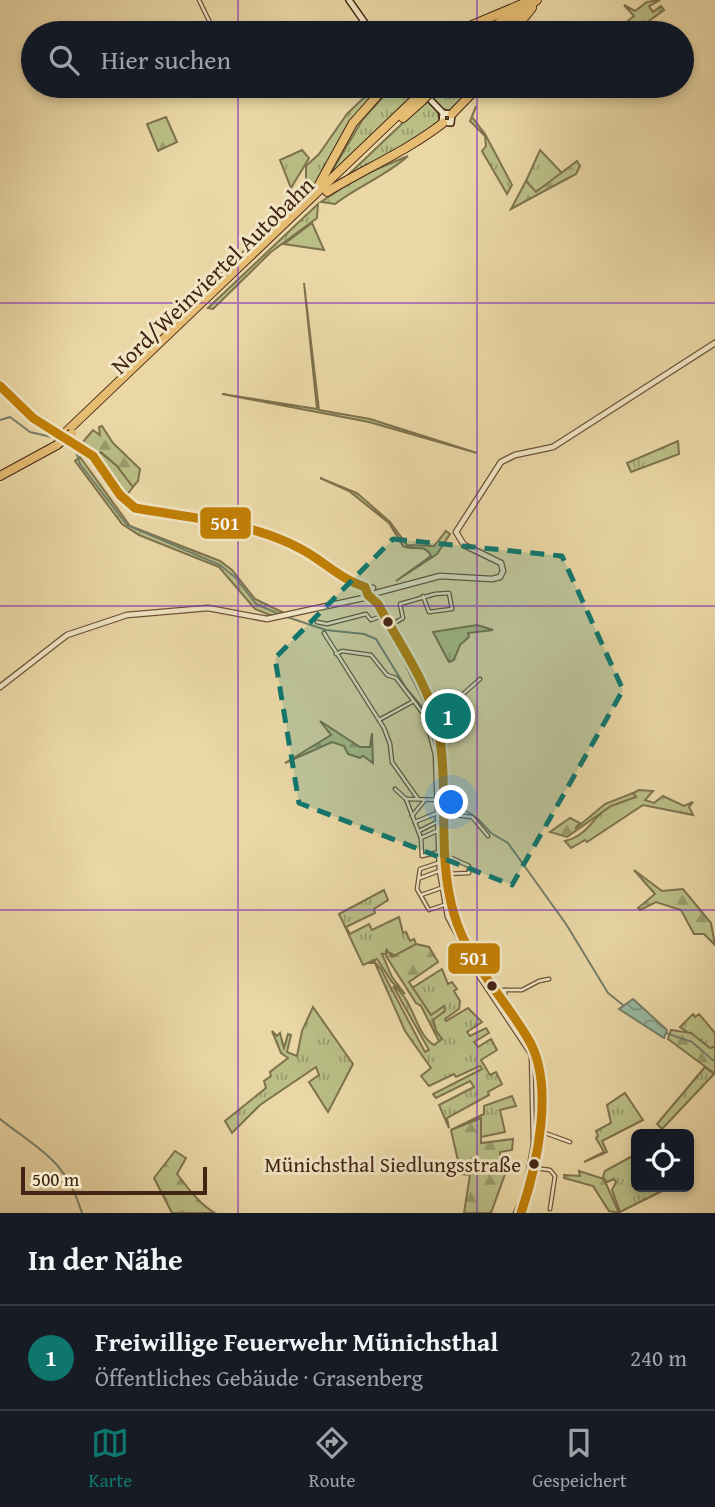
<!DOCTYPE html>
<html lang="de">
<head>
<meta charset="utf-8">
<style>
	body { margin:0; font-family:"Gentium Book Plus",serif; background:#242831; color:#f1f3f6 }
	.controls { position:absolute; right:21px; bottom:21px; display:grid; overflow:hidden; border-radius:10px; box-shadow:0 4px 10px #0003 }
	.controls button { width:63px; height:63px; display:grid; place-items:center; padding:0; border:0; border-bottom:2px solid #363941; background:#171b24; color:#f1f3f6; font:35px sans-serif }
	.scale { position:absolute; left:21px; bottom:18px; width:186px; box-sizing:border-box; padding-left:7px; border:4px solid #432515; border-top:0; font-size:19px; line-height:24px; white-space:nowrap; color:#432515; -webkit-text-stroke:5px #f1e5c4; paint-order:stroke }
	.you { position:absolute; left:452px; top:803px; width:24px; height:24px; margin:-18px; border:5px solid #fff; border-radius:50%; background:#1a73e8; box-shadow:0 0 0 10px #1a73e833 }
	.badge { display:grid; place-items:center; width:46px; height:46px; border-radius:50%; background:#0f766e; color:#fff; font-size:23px; font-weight:700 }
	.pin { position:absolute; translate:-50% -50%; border:4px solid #fff; box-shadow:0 2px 7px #0006 }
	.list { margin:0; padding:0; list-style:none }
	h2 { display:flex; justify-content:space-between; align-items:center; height:91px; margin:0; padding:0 28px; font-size:30px }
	h2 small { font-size:23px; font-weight:400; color:#9ea1a6 }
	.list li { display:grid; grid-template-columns:46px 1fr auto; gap:21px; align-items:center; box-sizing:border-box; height:105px; padding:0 28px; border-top:2px solid #363941 }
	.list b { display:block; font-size:26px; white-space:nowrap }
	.list p { margin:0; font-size:23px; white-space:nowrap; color:#9ea1a6 }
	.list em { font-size:23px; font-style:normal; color:#9ea1a6 }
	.icon { flex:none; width:38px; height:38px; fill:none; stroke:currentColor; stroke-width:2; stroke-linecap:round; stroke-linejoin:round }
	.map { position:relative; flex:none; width:715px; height:1213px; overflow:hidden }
	.search { position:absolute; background:#171b24; box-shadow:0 4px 10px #0003; left:21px; right:21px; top:21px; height:77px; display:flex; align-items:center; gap:18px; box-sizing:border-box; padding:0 24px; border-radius:38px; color:#9ea1a6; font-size:26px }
	.sheet { height:196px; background:#171b24 }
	nav { display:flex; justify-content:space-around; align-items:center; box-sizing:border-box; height:98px; border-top:2px solid #363941; background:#171b24; font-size:19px; color:#9ea1a6 }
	nav a { display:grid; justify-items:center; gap:4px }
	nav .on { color:#0f766e }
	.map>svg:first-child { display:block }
	.grass { fill:url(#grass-tufts); stroke:#7e724d; stroke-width:2 }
	.forest { fill:url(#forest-firs); stroke:#7e724d; stroke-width:2 }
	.water { fill:url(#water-waves); stroke:#777e6a; stroke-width:2 }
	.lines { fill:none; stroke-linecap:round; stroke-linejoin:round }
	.stream { stroke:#777e6a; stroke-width:2 }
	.minor-casing { stroke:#6d5239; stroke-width:5 }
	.tertiary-casing { stroke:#6d5239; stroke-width:7 }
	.secondary-casing { stroke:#432515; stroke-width:8 }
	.motorway-casing { stroke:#432515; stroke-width:10 }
	.minor { stroke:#f1e5c4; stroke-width:2.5 }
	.tertiary { stroke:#f1e5c4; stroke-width:4.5 }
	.secondary { stroke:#f1e5c4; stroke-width:5 }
	.motorway { stroke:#e5bc72; stroke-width:8 }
	.motorway-bridge-casing { stroke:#432515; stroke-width:10; stroke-linecap:butt }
	.motorway-bridge { stroke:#e5bc72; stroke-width:8 }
	.bus-1-casing { stroke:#f1e5c4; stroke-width:14 }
	.bus-1 { stroke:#c17f06; stroke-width:9 }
	.marked { fill:#0f766e; fill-opacity:0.2; stroke:#0f766e; stroke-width:5; stroke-dasharray:14 9; stroke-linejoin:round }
	.grid { fill:none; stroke:#7b2cbf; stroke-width:2; stroke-opacity:0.55 }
	.bus-dot { fill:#432515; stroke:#f1e5c4; stroke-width:2.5 }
	.labels { text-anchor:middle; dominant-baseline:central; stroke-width:6; stroke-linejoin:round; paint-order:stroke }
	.bus-label { font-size:21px; fill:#432515; stroke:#f1e5c4; text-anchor:end }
	.street-label { font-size:23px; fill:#432515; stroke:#f1e5c4 }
	.line-badge { stroke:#f1e5c4; stroke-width:2.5 }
	.badge-label { font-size:19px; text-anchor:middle; font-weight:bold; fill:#fff }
</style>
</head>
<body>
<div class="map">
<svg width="715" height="1213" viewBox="0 0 715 1213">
	<defs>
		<pattern id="grass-tufts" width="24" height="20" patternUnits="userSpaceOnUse" patternTransform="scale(1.75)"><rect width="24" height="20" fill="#b9be85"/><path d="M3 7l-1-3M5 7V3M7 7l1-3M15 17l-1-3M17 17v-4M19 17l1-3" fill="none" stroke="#989a6c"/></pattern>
		<pattern id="forest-firs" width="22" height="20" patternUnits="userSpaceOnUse" patternTransform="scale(1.75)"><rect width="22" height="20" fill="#b9be85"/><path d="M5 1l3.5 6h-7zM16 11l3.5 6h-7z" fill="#989a6c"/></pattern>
		<pattern id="water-waves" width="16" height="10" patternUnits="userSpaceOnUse" patternTransform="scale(1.75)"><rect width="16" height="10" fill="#99baa2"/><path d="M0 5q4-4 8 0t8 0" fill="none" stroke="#7e9783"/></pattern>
	</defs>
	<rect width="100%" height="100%" fill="#ead7a5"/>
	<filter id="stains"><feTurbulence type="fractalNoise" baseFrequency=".00286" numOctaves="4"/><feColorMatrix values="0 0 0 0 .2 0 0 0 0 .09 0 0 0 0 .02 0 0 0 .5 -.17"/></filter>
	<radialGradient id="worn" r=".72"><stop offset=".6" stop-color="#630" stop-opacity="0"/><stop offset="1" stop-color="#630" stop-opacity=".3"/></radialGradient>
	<g class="grass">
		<polygon points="376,86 384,86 373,96 312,192 306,182 306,166 319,154 347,114"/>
		<polygon points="393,86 414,86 418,90 329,176 363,119"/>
		<polygon points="443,86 476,86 451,111 442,109 431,97"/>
		<polygon points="427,100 437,111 440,122 394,154 348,175"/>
		<polygon points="476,106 472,117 485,134 512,185 507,194 482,151 486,146 485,136 470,121"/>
		<polygon points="302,150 309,158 291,188 280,160"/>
		<polygon points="540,150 563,174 535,192 526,181"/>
		<path d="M 408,156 C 386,176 358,186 335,204 L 321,202 L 358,177 Z"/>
		<polygon points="307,193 310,194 200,300 199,295 286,210 294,196"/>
		<polygon points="318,204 317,218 271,252 213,309 208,308"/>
		<polygon points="312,223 324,250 284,244"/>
		<polygon points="678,441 679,454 631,472 627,463"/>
		<polygon points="100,452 117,466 133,487 125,497 97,458"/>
		<polygon points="80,457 130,526 220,561 232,570 255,599 284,613 272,616 255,609 219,567 139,535 122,524 75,461"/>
		<polygon points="477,625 493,630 468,633 469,637 460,645 454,660 449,662 433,632"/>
		<path d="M 639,790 L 653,791 L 645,800 L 654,803 L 663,796 L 684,806 L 693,802 L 689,807 L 693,815 L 643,805 L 587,842 L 585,840 L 571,848 L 565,841 C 583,837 590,824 599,815 C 608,805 623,800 636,797 L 633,793 Z"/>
		<polygon points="384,890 388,900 374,909 375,913 346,927 350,934 369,924 372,930 399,917 403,933 406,932 410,941 414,939 416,944 397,957 386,951 386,954 382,954 392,977 405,994 392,982 377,959 363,965 339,914"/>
		<path d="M 373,960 L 381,969 L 425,1052 L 429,1050 L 393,986 C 415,1000 414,1033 434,1045 L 442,1039 L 436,1031 L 433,1020 L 444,1007 L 431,1016 L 412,988 L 442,969 L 448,984 L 452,982 L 457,989 L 454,991 L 460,1001 L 459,1009 L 445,1019 L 446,1021 L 468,1008 L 482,1022 L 467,1032 L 470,1036 L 486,1028 L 489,1033 L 474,1042 L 478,1047 L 491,1039 L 497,1050 L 481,1060 L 490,1075 L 496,1072 L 502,1084 L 488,1092 L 489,1095 L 447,1118 L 449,1128 L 439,1105 L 474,1087 L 470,1081 L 436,1098 L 433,1094 L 482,1069 L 480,1066 L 456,1077 L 454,1074 L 429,1086 L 421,1076 L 431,1068 L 405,1031 L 375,963 L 369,963 Z"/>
		<polygon points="313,1007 353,1064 328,1112 309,1082 319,1075 316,1067 260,1105 232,1133 225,1121 266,1088 264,1081 271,1076 270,1072 288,1058 281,1053 272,1031 277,1036 280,1033 284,1048 288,1034 291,1035 287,1052 297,1056 302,1031"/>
		<polygon points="693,1014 695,1017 699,1014 715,1033 715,1047 710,1048 680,1027"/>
		<polygon points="705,1067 714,1074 662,1129 657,1124"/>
		<polygon points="625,1093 643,1120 602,1141 607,1152 584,1162 604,1152 596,1138 598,1136 596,1131 611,1123 607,1105"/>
		<polygon points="512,1096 516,1106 500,1110 505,1132 481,1137 481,1119 451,1130 484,1114 484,1106"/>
		<polygon points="636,1154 636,1187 670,1187 620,1212 612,1190 616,1182 614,1179 607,1182 603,1177 605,1171"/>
	</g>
	<g class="forest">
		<polygon points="660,0 649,6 653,12 661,6 664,10 649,21 641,33 613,33 634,16 624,5 635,11 647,2"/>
		<polygon points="166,117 177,142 158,151 147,124"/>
		<polygon points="577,161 580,166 576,174 511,209 526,181 536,192"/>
		<polygon points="304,283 319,410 370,419 477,453 369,422 222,394 317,409"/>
		<polygon points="102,426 113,443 140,469 138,481 133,487 117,466 101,452 97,456 82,443 93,430 100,435 99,427"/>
		<path d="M 320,478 L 357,493 L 390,522 L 407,545 L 434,546 L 446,531 L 450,534 L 437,554 L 396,581 L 431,556 C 425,543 414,551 403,546 L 389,523 L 349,491 Z"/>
		<polygon points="320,721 360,747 370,747 372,733 373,763 363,756 360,758 348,754 344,746 332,742 285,763 331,735"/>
		<polygon points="633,793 636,797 611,806 567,837 550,832 570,818 580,823 575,829 605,804"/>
		<polygon points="634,870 662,891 683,889 711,923 715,945 704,934 694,934 681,910 656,902 640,910 638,908 655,894"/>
		<polygon points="416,944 429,947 438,962 409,982 431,1015 444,1006 445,1011 433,1020 436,1031 442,1039 439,1041 421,1006 416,1003 386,956 387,950 392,957"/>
		<polygon points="671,1030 691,1033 710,1048 715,1047 715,1074 668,1039"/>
		<polygon points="481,1118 481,1143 513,1139 512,1150 500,1152 500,1160 509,1163 491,1213 464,1213 470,1175 461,1174 451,1130"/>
		<path d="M 175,1151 L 186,1158 L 177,1174 C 188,1188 199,1204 215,1213 L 172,1213 L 154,1178 Z"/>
		<polygon points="579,1171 604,1179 619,1213 609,1211 593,1186 564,1178 564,1175 580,1176"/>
	</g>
	<polygon class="water" points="633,999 667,1030 664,1038 619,1009"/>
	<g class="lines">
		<g class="stream">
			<polyline points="0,420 10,417 30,432 60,439"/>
			<polyline points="65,442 76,451 80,464 127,525 220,565 236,578 256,604 279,614"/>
			<polyline points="287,617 326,630 364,634 376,639 406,688 428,714 439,767 445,892 452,919 477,966"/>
			<polyline points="446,797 478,819 491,833 508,843 566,924 608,993 623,1005"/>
			<polyline points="666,1033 692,1042 715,1062"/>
			<path d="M 0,1119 C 42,1152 65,1159 82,1213"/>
			<polyline points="529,1182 539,1121 536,1074"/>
			<polyline points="518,1213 522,1204"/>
		</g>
		<g class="minor-casing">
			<g id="minor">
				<polyline points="199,0 215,33"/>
				<polyline points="317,622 327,624 366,614 371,620 384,615"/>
				<polyline points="391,625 403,618 400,604 435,594 449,593 452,609 429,612 423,596"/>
				<polyline points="324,633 384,728 390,744 392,762 418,799"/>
				<polyline points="336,654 342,651 371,655 387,675 396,678 425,716 435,755 439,871 447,917 479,977 531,1055 533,1144 524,1194 515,1213"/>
				<polyline points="379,720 412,702"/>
				<polyline points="438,726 451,705 480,679"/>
				<polyline points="395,789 406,799"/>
				<polyline points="406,799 421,838 422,856 439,852"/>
				<polyline points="406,799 444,800"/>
				<polyline points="445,814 472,817 488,836"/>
				<polyline points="412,816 425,800"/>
				<polyline points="415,822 437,813"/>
				<polyline points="419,831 437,822"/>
				<polyline points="421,838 437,831"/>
				<polyline points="438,863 420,869 417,889 429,910 444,905"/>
				<polyline points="446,874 469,873 469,866 447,856"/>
				<polyline points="420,878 439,871"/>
				<polyline points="421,895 441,888"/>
				<polyline points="493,990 522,990 539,981 549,979"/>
				<polyline points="505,990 505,1004"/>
				<polyline points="534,1129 570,1142"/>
				<polyline points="535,1168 550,1170 555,1176 550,1209"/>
			</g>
		</g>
		<g class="tertiary-casing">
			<g id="tertiary">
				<polyline points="0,386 33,418 93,456 120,495 135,508 260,532 302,549 346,581 373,588"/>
				<polyline points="361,585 384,615 436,721 443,767 446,877 454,916 482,972 536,1054 542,1126 533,1177 521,1213"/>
				<polyline points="376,593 440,576 492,579 500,577 503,571 501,563 464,545 456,532 501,462 515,455 553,447 715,343"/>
				<polyline points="0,687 67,635 127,615 208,608 267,619 368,597"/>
			</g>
		</g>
		<g class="secondary-casing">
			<g id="secondary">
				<polyline points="349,0 372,33"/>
				<polyline points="417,86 443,113 442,122 451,123 452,114 443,113"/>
			</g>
		</g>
		<g class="motorway-casing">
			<g id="motorway">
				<polyline points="453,33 522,4"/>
				<polyline points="486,33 528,0"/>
				<polyline points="495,33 537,0"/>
				<polyline points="512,33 532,8"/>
				<polyline points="452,114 479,86"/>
				<polyline points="403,118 422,101"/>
				<polyline points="316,190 353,123 386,86"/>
				<path d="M 327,192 C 366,168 407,151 443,123"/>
				<polyline points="67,431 418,96"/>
				<polyline points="0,476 57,445"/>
			</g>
		</g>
		<use href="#minor" class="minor"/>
		<use href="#tertiary" class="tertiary"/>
		<use href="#secondary" class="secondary"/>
		<use href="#motorway" class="motorway"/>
		<g class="motorway-bridge-casing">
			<g id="motorway-bridge">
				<polyline points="418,96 428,87"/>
				<polyline points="422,101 432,91"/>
				<polyline points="57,445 72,433"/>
			</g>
		</g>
		<use href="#motorway-bridge" class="motorway-bridge"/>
		<g class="bus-1-casing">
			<path id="bus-1" d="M 0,386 L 33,418 L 93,456 L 120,495 L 135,508 C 189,518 252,522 301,549 C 324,561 340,579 365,587 L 368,595 L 378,604 C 398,642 430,686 438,728 C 450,790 436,854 454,914 C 467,960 503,997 527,1037 C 556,1082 537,1166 521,1213"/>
		</g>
		<use href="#bus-1" class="bus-1"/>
	</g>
	<path class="marked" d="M 393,539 L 562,556 L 623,690 L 512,885 L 299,803 L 275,658 Z"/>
	<path class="grid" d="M 238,0 L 238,33M 477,0 L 477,33M 238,86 L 238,1213M 477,86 L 477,1213M 0,303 L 715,303M 0,606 L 715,606M 0,910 L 715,910"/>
	<g class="bus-dot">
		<circle cx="388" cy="622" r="6"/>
		<circle cx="492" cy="986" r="6"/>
		<circle cx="534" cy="1164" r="6"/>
	</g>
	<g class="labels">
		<g class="bus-label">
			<text x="521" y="1164">Münichsthal Siedlungsstraße</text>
		</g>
		<g class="street-label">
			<text transform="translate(212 275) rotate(-44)">Nord/Weinviertel Autobahn</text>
		</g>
	</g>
	<g class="line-badge">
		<rect x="199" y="506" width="53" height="34" rx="7" fill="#c17f06"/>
		<rect x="447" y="942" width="54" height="33" rx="7" fill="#c17f06"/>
	</g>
	<g class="badge-label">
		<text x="225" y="530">501</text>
		<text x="474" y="965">501</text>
	</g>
	<rect width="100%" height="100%" filter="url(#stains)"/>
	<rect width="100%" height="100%" fill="url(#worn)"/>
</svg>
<div class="controls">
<button><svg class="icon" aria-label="locate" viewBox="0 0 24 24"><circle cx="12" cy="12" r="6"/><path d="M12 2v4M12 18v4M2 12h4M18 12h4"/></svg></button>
</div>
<div class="scale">500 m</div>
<div class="you"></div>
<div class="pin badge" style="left:448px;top:716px">1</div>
<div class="search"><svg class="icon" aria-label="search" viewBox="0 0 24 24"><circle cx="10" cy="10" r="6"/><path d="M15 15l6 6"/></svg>Hier suchen</div>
</div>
<section class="sheet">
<h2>In der Nähe<small></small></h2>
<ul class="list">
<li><span class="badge">1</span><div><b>Freiwillige Feuerwehr Münichsthal</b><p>Öffentliches Gebäude · Grasenberg</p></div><em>240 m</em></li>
</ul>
</section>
<nav>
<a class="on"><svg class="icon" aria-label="map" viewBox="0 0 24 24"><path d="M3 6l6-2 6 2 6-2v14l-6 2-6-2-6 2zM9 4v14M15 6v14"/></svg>Karte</a>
<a><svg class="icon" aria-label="directions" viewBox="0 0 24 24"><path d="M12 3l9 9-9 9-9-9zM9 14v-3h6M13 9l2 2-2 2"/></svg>Route</a>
<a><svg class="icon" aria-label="saved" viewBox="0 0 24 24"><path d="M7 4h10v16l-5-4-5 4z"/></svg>Gespeichert</a>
</nav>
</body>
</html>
